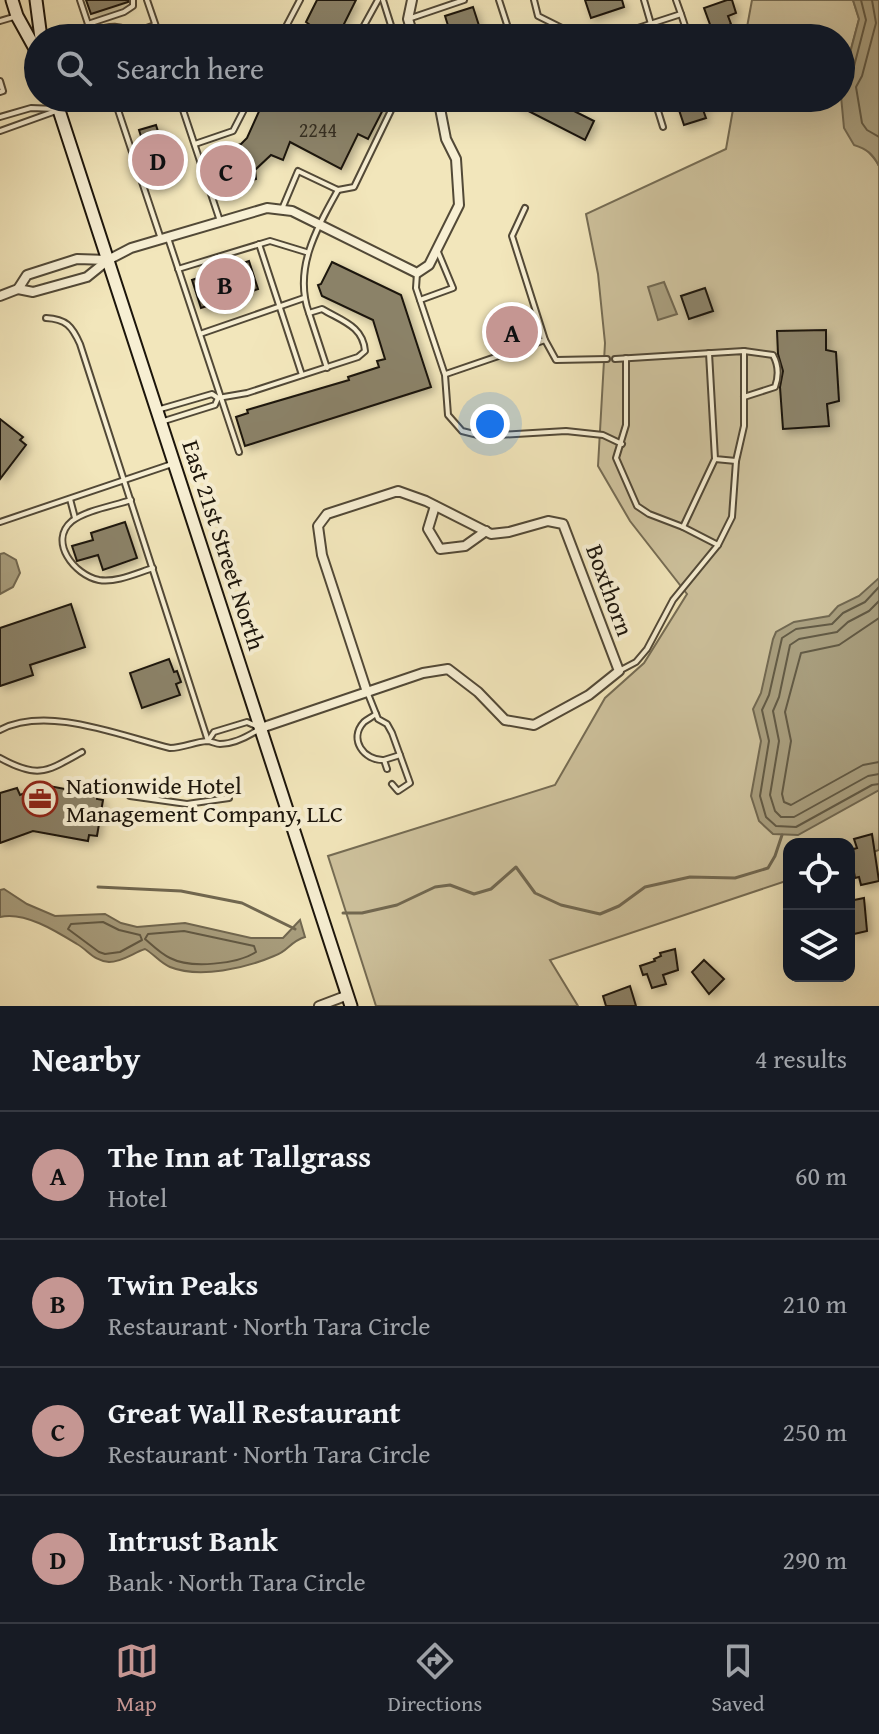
<!DOCTYPE html>
<html lang="en">
<head>
<meta charset="utf-8">
<style>
	body { margin:0; font-family:"Gentium Book Plus",serif; background:#242831; color:#f1f3f6 }
	.controls { position:absolute; right:24px; bottom:24px; display:grid; overflow:hidden; border-radius:16px; box-shadow:0 8px 32px #0002 }
	.controls button { width:72px; height:72px; display:grid; place-items:center; padding:0; border:0; border-bottom:2px solid #363941; background:#171b24; color:#f1f3f6; font:40px sans-serif }
	.you { position:absolute; left:490px; top:424px; width:28px; height:28px; margin:-20px; border:6px solid #fff; border-radius:50%; background:#1a73e8; box-shadow:0 0 0 12px #1a73e833 }
	.badge { display:grid; place-items:center; width:52px; height:52px; border-radius:50%; background:#c59692; color:#111; font-size:26px; font-weight:700 }
	.pin { position:absolute; translate:-50% -50%; border:4px solid #fff; box-shadow:0 2px 8px #0006 }
	.list { margin:0; padding:0; list-style:none }
	h2 { display:flex; justify-content:space-between; align-items:center; height:104px; margin:0; padding:0 32px; font-size:34px }
	h2 small { font-size:26px; font-weight:400; color:#9ea1a6 }
	.list li { display:grid; grid-template-columns:52px 1fr auto; gap:24px; align-items:center; box-sizing:border-box; height:128px; padding:0 32px; border-top:2px solid #363941 }
	.list b { display:block; font-size:30px; white-space:nowrap }
	.list p { margin:0; font-size:26px; white-space:nowrap; color:#9ea1a6 }
	.list em { font-size:26px; font-style:normal; color:#9ea1a6 }
	.icon { flex:none; width:44px; height:44px; fill:none; stroke:currentColor; stroke-width:2; stroke-linecap:round; stroke-linejoin:round }
	.map { position:relative; flex:none; width:879px; height:1006px; overflow:hidden }
	.search { position:absolute; background:#171b24; box-shadow:0 8px 32px #0002; left:24px; right:24px; top:24px; height:88px; display:flex; align-items:center; gap:20px; box-sizing:border-box; padding:0 28px; border-radius:44px; color:#9ea1a6; font-size:30px }
	.sheet { height:616px; background:#171b24 }
	nav { display:flex; justify-content:space-around; align-items:center; box-sizing:border-box; height:112px; border-top:2px solid #363941; background:#171b24; font-size:22px; color:#9ea1a6 }
	nav a { display:grid; justify-items:center; gap:4px }
	nav .on { color:#c59692 }
	.map>svg:first-child { display:block }
	.green { fill:#cec29d; stroke:#756c54; stroke-width:2 }
	.water { fill:#a99f7f; stroke:#716851; stroke-width:2 }
	.lines { fill:none; stroke-linecap:round; stroke-linejoin:round }
	.shore { stroke:#625a45; stroke-width:2 }
	.stream { stroke:#716851; stroke-width:3 }
	.building { fill:#8b8267; stroke:#1c150b; stroke-width:2; filter:url(#shadow) }
	.lane-casing { stroke:#524937; stroke-width:8 }
	.street-casing { stroke:#524937; stroke-width:12 }
	.secondary-casing { stroke:#1c150b; stroke-width:15 }
	.lane { stroke:#f7efd3; stroke-width:4 }
	.street { stroke:#f7efd3; stroke-width:8 }
	.secondary { stroke:#f7efd3; stroke-width:11 }
	.labels { text-anchor:middle; dominant-baseline:central; stroke-width:8; stroke-linejoin:round; paint-order:stroke }
	.number-label { font-size:20px; fill:#383022 }
	.street-label { font-size:24px; fill:#1c150b; stroke:#f7efd3 }
	.poi-label { font-size:24px; fill:#1c150b; stroke:#f7efd3; text-anchor:start }
</style>
</head>
<body>
<div class="map">
<svg width="879" height="1006" viewBox="0 0 879 1006">
	<defs>
		<filter id="shadow"><feDropShadow dx="3.5" dy="3.5" stdDeviation="4" flood-color="#0004"/></filter>
	</defs>
	<rect width="100%" height="100%" fill="#f2e6bb"/>
	<filter id="stains"><feTurbulence type="fractalNoise" baseFrequency=".0025" numOctaves="4"/><feColorMatrix values="0 0 0 0 .2 0 0 0 0 .09 0 0 0 0 .02 0 0 0 .5 -.17"/></filter>
	<radialGradient id="worn" r=".72"><stop offset=".6" stop-color="#630" stop-opacity="0"/><stop offset="1" stop-color="#630" stop-opacity=".3"/></radialGradient>
	<g class="green">
		<polygon points="752,0 853,0 859,19 841,87 841,38 745,38"/>
		<path d="M 841,96 C 844,112 854,132 863,145 C 868,153 875,157 879,166 L 879,850 L 849,860 L 849,844 L 789,844 L 789,880 L 550,960 L 578,1006 L 376,1006 L 328,856 L 555,785 L 605,698 L 644,663 L 687,594 L 630,521 L 598,466 L 605,343 L 598,274 L 586,214 L 726,149 L 735,98 Z"/>
	</g>
	<g class="water">
		<path d="M 853,0 L 879,0 L 879,166 C 873,154 867,149 854,145 L 844,128 L 841,96 L 841,87 L 859,19 Z"/>
		<polygon points="664,282 677,314 658,320 648,287"/>
		<polygon points="4,553 16,560 20,573 13,587 0,594 0,554"/>
		<polygon points="879,578 879,790 798,835 773,834 759,821 751,796 761,741 753,709 761,693 773,639 776,632 794,622 829,616 838,606 859,596"/>
		<path d="M 4,889 L 27,904 L 55,916 L 105,914 L 121,923 L 137,927 L 185,923 L 251,938 L 283,938 L 300,920 L 305,937 C 289,942 289,951 274,956 C 246,968 200,979 170,967 C 160,963 154,954 145,949 C 133,953 122,962 109,962 C 94,961 89,951 77,944 C 56,931 24,911 0,917 L 0,890 Z"/>
	</g>
	<g class="lines">
		<g class="shore">
			<polyline points="872,0 876,23 862,76 856,87 862,123 867,130 879,137"/>
			<polyline points="841,80 848,79 852,74 866,20 861,0"/>
			<polyline points="879,587 865,602 843,613 832,624 796,629 782,638 769,695 762,710 769,741 760,796 766,817 776,826 796,827 872,785 879,784"/>
			<polyline points="879,601 869,611 848,622 837,632 799,639 790,645 779,697 773,711 779,741 770,795 775,811 781,817 794,817 868,776 879,774"/>
			<polyline points="879,618 839,645 801,653 785,712 791,741 782,794 784,802 791,805 863,765 879,762"/>
			<polygon points="103,922 119,930 140,935 142,940 120,952 105,954 99,952 68,929 71,924"/>
			<path d="M 184,931 L 254,946 L 256,952 C 237,964 191,969 170,958 C 161,954 152,945 145,939 L 148,934 Z"/>
		</g>
		<g class="stream">
			<polyline points="98,887 181,891 242,903 295,929"/>
			<polyline points="343,913 362,913 397,905 435,887 450,885 474,894 491,889 516,867 535,893 561,905 600,914 619,906 645,887 690,877 735,878 768,868 775,856 782,835"/>
		</g>
	</g>
	<g class="building">
		<polygon points="86,0 128,0 128,2 91,14"/>
		<polygon points="317,0 356,0 342,28 361,38 304,38 310,25 306,22"/>
		<polygon points="585,0 622,0 624,7 591,18"/>
		<polygon points="727,0 732,0 736,13 728,16 731,24 727,26 729,34 715,38 704,8"/>
		<polygon points="473,7 483,38 452,38 445,16"/>
		<polygon points="265,98 389,98 368,139 358,134 341,169 290,142 283,160 271,155 255,170 256,179 222,189 210,154 241,144 247,138"/>
		<polygon points="503,98 570,98 566,107 594,121 585,140"/>
		<polygon points="675,98 725,98 725,100 702,107 706,118 684,125"/>
		<polygon points="156,125 161,141 165,139 176,175 153,182 141,150 145,149 139,130"/>
		<polygon points="249,261 258,289 201,308 192,280"/>
		<polygon points="332,262 401,295 431,387 245,446 236,417 248,413 247,410 349,380 348,377 379,367 377,361 385,359 373,320 322,296 318,285 321,284"/>
		<polygon points="705,288 713,311 689,319 681,296"/>
		<polygon points="826,330 826,350 836,352 839,401 827,404 829,426 783,429 780,387 783,371 778,354 777,331"/>
		<polygon points="0,419 23,437 20,440 26,445 0,479"/>
		<polygon points="125,522 137,558 103,570 98,555 77,561 72,546 93,540 91,533"/>
		<polygon points="71,604 85,647 30,665 33,675 0,686 0,628"/>
		<polygon points="169,659 174,672 177,671 181,682 176,684 180,695 142,708 130,673"/>
		<polygon points="49,786 97,795 97,799 103,800 97,836 89,835 88,841 33,831 0,843 0,793 17,788 20,795 35,789 48,792"/>
		<polygon points="872,834 879,881 861,885 859,877 855,878 850,850 857,848 854,839"/>
		<polygon points="864,898 867,931 854,934 849,901"/>
		<polygon points="675,949 678,970 663,975 666,984 652,988 647,974 643,975 640,966 655,961 654,959 661,956 660,953"/>
		<polygon points="704,960 724,979 709,994 692,972"/>
		<polygon points="630,986 636,1006 606,1006 603,996"/>
	</g>
	<g class="lines">
		<g class="lane-casing">
			<g id="lane">
				<polyline points="80,0 88,24"/>
				<polyline points="147,0 160,38"/>
				<polyline points="383,0 395,38"/>
				<polyline points="499,0 511,37 514,38"/>
				<polyline points="534,0 538,16 582,38"/>
				<polyline points="644,0 651,24"/>
				<polyline points="681,14 689,38"/>
				<polyline points="411,18 464,0"/>
				<polyline points="0,21 17,16"/>
				<polyline points="88,24 124,12 133,6 133,0"/>
				<polyline points="361,31 378,0"/>
				<path d="M 91,32 C 108,26 123,22 136,38"/>
				<polyline points="132,33 155,25"/>
				<polyline points="280,38 300,0"/>
				<polyline points="607,38 681,14 676,0"/>
				<polyline points="0,81 3,91 0,92"/>
				<polyline points="114,98 161,239"/>
				<polyline points="179,98 220,221"/>
				<polyline points="654,98 663,127"/>
				<polyline points="0,117 31,108 56,109"/>
				<polyline points="0,131 92,98"/>
				<polyline points="195,144 233,131 250,98"/>
				<polyline points="525,208 512,236 545,340 556,360 607,359"/>
				<polyline points="282,209 298,171 338,190 354,187 397,98"/>
				<polyline points="168,238 239,452"/>
				<polyline points="259,244 302,375"/>
				<polyline points="178,269 270,241 306,252"/>
				<polyline points="417,273 416,288 445,375 448,415 462,431 482,436 566,431 603,435 622,444"/>
				<polyline points="420,300 453,288 438,252"/>
				<polyline points="309,313 327,368"/>
				<path d="M 46,318 C 66,319 72,326 80,344 L 208,741"/>
				<polyline points="200,334 304,298"/>
				<path d="M 744,351 L 773,355 C 779,366 779,376 775,387 L 744,397"/>
				<polyline points="709,353 715,459 736,461"/>
				<polyline points="626,358 626,425 616,458 637,506 649,514 683,527 718,545"/>
				<polyline points="615,359 744,351 744,426 736,461 732,517 718,545 673,600 647,649 636,662 619,671"/>
				<polyline points="446,374 545,340"/>
				<path d="M 157,410 L 212,394 L 218,398 L 247,393 L 358,357 L 365,351 C 363,326 342,321 322,309 L 309,313 C 293,269 317,228 338,190"/>
				<polyline points="164,421 215,405 218,398"/>
				<polyline points="70,499 75,518"/>
				<path d="M 131,500 C 113,506 87,510 72,521 C 48,541 74,575 99,580 C 116,583 137,573 153,568"/>
				<polyline points="0,522 172,464"/>
				<polyline points="683,527 715,459"/>
				<polyline points="368,694 378,719 387,724 392,733 410,783 398,791 392,784"/>
				<path d="M 376,714 C 372,717 368,719 364,722 C 348,739 364,761 384,760"/>
				<path d="M 0,730 C 47,705 121,736 170,748 C 183,748 194,742 207,741 C 211,741 216,744 220,744 C 235,744 249,736 261,728 L 247,722 L 214,732 L 208,741"/>
				<path d="M 0,758 C 38,779 46,772 82,752"/>
				<polyline points="387,769 384,760 400,755"/>
				<polyline points="130,796 187,804 229,798"/>
			</g>
		</g>
		<g class="street-casing">
			<g id="street">
				<polyline points="412,0 408,19 414,38"/>
				<polyline points="18,289 33,292 87,277 108,260 131,248 267,208 292,211 417,273 429,265 459,205 456,159 446,139 438,98"/>
				<polyline points="0,296 18,289 27,275 77,259 108,260"/>
				<polyline points="435,506 428,529 440,549 465,546 486,531"/>
				<polyline points="261,728 423,673 448,669 478,692 505,720 534,725 589,695 619,671 563,524 548,521 509,532 491,534 426,501 398,491 327,514 318,526 322,555 367,692"/>
				<polyline points="319,1006 348,995"/>
			</g>
		</g>
		<g class="secondary-casing">
			<g id="secondary">
				<polyline points="12,0 17,16 38,54"/>
				<polyline points="36,0 41,38"/>
				<polyline points="55,98 351,1006"/>
			</g>
		</g>
		<use href="#lane" class="lane"/>
		<use href="#street" class="street"/>
		<use href="#secondary" class="secondary"/>
	</g>
	<defs>
		<g id="office-ring" transform="scale(1.8)"><circle r="9.5" fill="#f7efd3" stroke="#8f2418" stroke-width="1.5"/><path d="M-6-3h4V-5.5h4V-3h4V5H-6ZM-1-4.5V-3h2v-1.5ZM-6 0V1H6V0Z" fill="#8f2418"/></g>
	</defs>
	<g fill-rule="evenodd">
		<use href="#office-ring" x="40" y="799"/>
	</g>
	<g class="labels">
		<g class="number-label">
			<text x="318" y="129">2244</text>
		</g>
		<g class="street-label">
			<text transform="translate(224 545) rotate(72)">East 21st Street North</text>
			<text transform="translate(610 590) rotate(70)">Boxthorn</text>
		</g>
		<g class="poi-label">
			<text x="66" y="785">Nationwide Hotel<tspan x="66" dy="28">Management Company, LLC</tspan></text>
		</g>
	</g>
	<rect width="100%" height="100%" filter="url(#stains)"/>
	<rect width="100%" height="100%" fill="url(#worn)"/>
</svg>
<div class="controls">
<button><svg class="icon" aria-label="locate" viewBox="0 0 24 24"><circle cx="12" cy="12" r="6"/><path d="M12 2v4M12 18v4M2 12h4M18 12h4"/></svg></button>
<button><svg class="icon" aria-label="layers" viewBox="0 0 24 24"><path d="M12 4l9 5-9 5-9-5zM3 14l9 5 9-5"/></svg></button>
</div>
<div class="you"></div>
<div class="pin badge" style="left:512px;top:332px">A</div>
<div class="pin badge" style="left:225px;top:284px">B</div>
<div class="pin badge" style="left:226px;top:171px">C</div>
<div class="pin badge" style="left:158px;top:160px">D</div>
<div class="search"><svg class="icon" aria-label="search" viewBox="0 0 24 24"><circle cx="10" cy="10" r="6"/><path d="M15 15l6 6"/></svg>Search here</div>
</div>
<section class="sheet">
<h2>Nearby<small>4 results</small></h2>
<ul class="list">
<li><span class="badge">A</span><div><b>The Inn at Tallgrass</b><p>Hotel</p></div><em>60 m</em></li>
<li><span class="badge">B</span><div><b>Twin Peaks</b><p>Restaurant · North Tara Circle</p></div><em>210 m</em></li>
<li><span class="badge">C</span><div><b>Great Wall Restaurant</b><p>Restaurant · North Tara Circle</p></div><em>250 m</em></li>
<li><span class="badge">D</span><div><b>Intrust Bank</b><p>Bank · North Tara Circle</p></div><em>290 m</em></li>
</ul>
</section>
<nav>
<a class="on"><svg class="icon" aria-label="map" viewBox="0 0 24 24"><path d="M3 6l6-2 6 2 6-2v14l-6 2-6-2-6 2zM9 4v14M15 6v14"/></svg>Map</a>
<a><svg class="icon" aria-label="directions" viewBox="0 0 24 24"><path d="M12 3l9 9-9 9-9-9zM9 14v-3h6M13 9l2 2-2 2"/></svg>Directions</a>
<a><svg class="icon" aria-label="saved" viewBox="0 0 24 24"><path d="M7 4h10v16l-5-4-5 4z"/></svg>Saved</a>
</nav>
</body>
</html>
